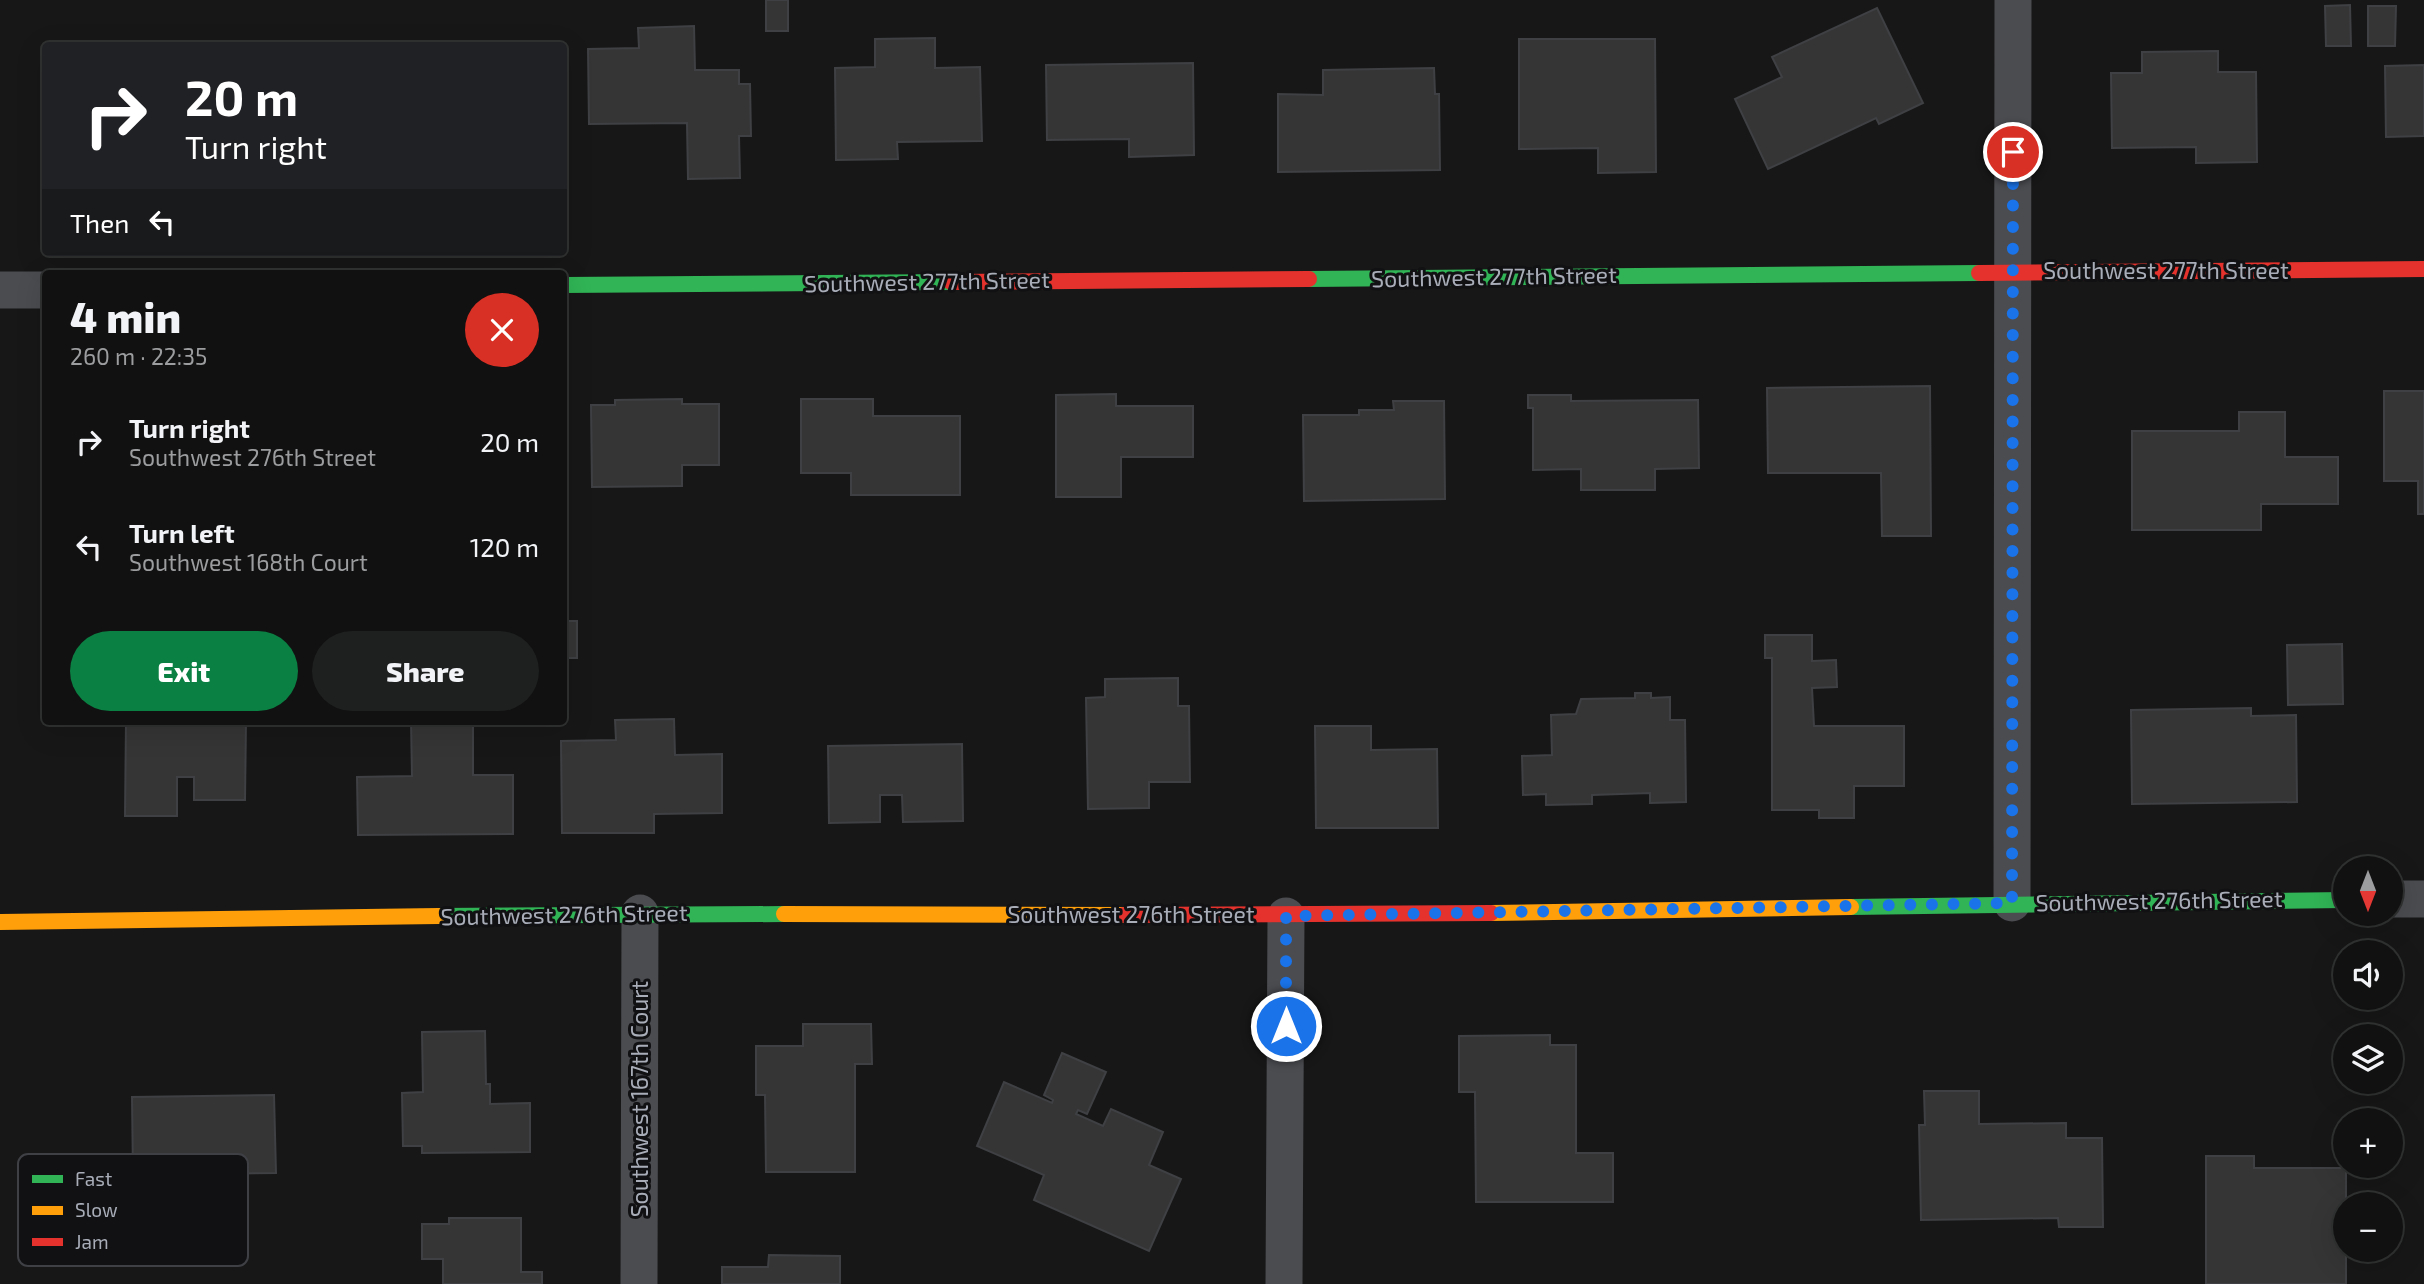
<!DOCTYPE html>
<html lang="en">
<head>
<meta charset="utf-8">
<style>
	body { margin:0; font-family:"Exo 2",sans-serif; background:#1e1f1f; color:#f1f3f6; height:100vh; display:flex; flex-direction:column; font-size:26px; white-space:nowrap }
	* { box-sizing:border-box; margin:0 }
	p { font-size:23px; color:#9c9d9f }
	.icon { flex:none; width:38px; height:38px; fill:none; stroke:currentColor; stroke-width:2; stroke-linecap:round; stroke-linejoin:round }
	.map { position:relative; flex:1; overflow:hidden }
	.side { position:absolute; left:42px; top:270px; width:525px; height:455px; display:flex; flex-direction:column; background:#111; border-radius:7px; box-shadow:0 7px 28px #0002,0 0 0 2px #303131 }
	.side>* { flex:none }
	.hud { position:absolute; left:42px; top:42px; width:525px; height:214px; border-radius:7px; box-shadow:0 7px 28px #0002,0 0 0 2px #303131; background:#202124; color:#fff; overflow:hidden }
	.needle { width:46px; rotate:180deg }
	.fabs { position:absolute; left:2333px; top:856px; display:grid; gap:14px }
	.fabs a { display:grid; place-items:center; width:70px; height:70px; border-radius:50%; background:#111; box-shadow:0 7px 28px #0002,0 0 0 2px #303131; font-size:35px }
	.pin { position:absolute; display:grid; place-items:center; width:60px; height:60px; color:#fff; margin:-30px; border:4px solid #fff; border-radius:50%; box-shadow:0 2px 7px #0007 }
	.me { position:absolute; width:77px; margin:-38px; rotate:0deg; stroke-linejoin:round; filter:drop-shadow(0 0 5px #0008) }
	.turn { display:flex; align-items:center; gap:24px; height:147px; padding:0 28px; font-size:32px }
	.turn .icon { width:91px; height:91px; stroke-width:2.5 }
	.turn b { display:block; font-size:49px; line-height:60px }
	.then { display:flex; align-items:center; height:66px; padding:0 28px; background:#0003; gap:14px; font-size:26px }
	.round { display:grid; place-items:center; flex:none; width:74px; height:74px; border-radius:37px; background:#1e1f1f }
	.head { display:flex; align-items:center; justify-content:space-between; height:119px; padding:0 28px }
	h1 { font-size:42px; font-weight:800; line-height:52px }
	.primary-button { display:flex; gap:14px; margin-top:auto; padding:14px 28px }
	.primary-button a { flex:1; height:80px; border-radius:42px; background:#0b8043; color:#fff; font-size:28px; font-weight:800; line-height:80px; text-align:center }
	.primary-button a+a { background:#1e1f1f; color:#f1f3f6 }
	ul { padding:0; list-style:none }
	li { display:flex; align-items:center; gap:21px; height:105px; padding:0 28px }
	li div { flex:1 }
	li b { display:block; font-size:26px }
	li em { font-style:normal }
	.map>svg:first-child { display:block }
	.building { fill:#353536; stroke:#3f4043; stroke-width:2 }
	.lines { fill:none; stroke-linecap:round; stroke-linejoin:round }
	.street { stroke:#4b4c50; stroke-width:37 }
	.fast { stroke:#30b455; stroke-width:16 }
	.slow { stroke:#ff9f0a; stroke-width:16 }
	.jam { stroke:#e5322d; stroke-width:16 }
	.route { stroke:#1a73e8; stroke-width:12; stroke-dasharray:0 21.6 }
	.labels { text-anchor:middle; stroke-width:6; stroke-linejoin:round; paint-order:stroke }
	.street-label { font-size:23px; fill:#a8adb8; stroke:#111113 }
	.key { fill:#111113; stroke:#3e4045; stroke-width:2 }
	.key-label { font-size:19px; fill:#a8adb8 }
</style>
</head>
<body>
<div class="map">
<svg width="2424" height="1284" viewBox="0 0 2424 1284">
	<rect width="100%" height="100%" fill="#171717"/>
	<g class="building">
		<rect x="766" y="0" width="22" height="31"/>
		<polygon points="2350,5 2351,46 2326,46 2325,6"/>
		<polygon points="2368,6 2396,6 2395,46 2368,46"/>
		<polygon points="1877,8 1923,103 1879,124 1876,118 1768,169 1735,99 1782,77 1772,57"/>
		<polygon points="694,26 695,70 739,70 739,84 750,84 751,136 739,136 740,178 688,179 687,123 589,124 588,49 639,48 638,28"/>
		<polygon points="935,38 935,68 980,67 982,141 897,142 898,159 836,160 835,68 875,67 875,39"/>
		<polygon points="1519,39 1655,39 1656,172 1598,173 1598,148 1519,149"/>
		<polygon points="2218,51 2218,72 2256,72 2257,162 2196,163 2196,147 2112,148 2111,73 2142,73 2142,52"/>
		<polygon points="1193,63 1194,155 1129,157 1129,139 1047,140 1046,65"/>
		<polygon points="2424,65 2424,136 2386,137 2385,66"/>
		<polygon points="1434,68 1435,94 1439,94 1440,170 1278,172 1278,94 1323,95 1323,70"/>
		<polygon points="1930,386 1931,536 1882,536 1881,473 1768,473 1767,388"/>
		<polygon points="2384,391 2424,391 2424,514 2418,514 2418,481 2384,481"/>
		<polygon points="1116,394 1116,406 1193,406 1193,457 1121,457 1121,497 1056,497 1056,395"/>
		<polygon points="1528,395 1571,395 1571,401 1698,400 1699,468 1655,469 1655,490 1581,490 1581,469 1533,470 1533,408 1528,408"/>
		<polygon points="682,399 682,404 719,404 719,465 682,465 682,486 592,487 591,405 615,405 615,400"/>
		<polygon points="801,399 873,399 873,416 960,416 960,495 851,495 851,473 801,473"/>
		<polygon points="1393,401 1444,401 1445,499 1304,501 1303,415 1359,415 1359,410 1394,410"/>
		<polygon points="2239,412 2285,412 2285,457 2338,457 2338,504 2261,504 2261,530 2132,530 2132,431 2239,431"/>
		<rect x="564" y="621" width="13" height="37"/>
		<polygon points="1765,635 1812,635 1812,661 1836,660 1837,687 1812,688 1814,726 1904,726 1904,786 1854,786 1854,818 1819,818 1819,810 1772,810 1772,658 1765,658"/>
		<polygon points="2342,644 2343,704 2288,705 2287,645"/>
		<polygon points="1178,678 1178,706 1189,706 1190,782 1149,782 1149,808 1088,809 1086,698 1105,697 1105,679"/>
		<polygon points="1635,693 1651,693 1651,698 1670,697 1670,720 1685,720 1686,802 1650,803 1650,793 1592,795 1592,804 1546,805 1546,794 1523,795 1522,756 1552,755 1551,715 1576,714 1581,699 1635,698"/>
		<polygon points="2251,708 2251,716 2296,715 2297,802 2132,804 2131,710"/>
		<polygon points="674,719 675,755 722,754 722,813 654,814 654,833 562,833 561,741 616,740 615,720"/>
		<polygon points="126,721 246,721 245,800 194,800 194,777 177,777 177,816 125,816"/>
		<polygon points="411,721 473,721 473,775 513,775 513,834 358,835 357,777 412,776"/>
		<polygon points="1315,726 1371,726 1371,750 1437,749 1438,828 1316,828"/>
		<polygon points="962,744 963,821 903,822 902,795 880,795 880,822 829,823 828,746"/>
		<polygon points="803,1024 871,1024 872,1064 855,1064 855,1172 766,1172 765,1095 756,1095 756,1046 803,1046"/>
		<polygon points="485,1031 486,1084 490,1084 490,1104 530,1103 530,1152 422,1153 422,1146 403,1146 402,1093 423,1092 422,1032"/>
		<polygon points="1550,1035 1550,1045 1576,1045 1576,1153 1613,1153 1613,1202 1476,1202 1475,1092 1459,1092 1459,1036"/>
		<polygon points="1062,1053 1106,1072 1087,1114 1078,1110 1076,1114 1103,1126 1111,1109 1163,1132 1149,1165 1181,1179 1149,1251 1034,1200 1044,1175 977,1146 1004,1082 1052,1103 1053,1100 1044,1095"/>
		<polygon points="1924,1091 1979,1091 1979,1124 2066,1123 2066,1138 2102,1138 2103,1227 2059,1227 2058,1218 1921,1220 1919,1125 1925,1125"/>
		<polygon points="274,1095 276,1173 133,1175 132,1097"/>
		<polygon points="2206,1156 2254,1156 2254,1168 2346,1168 2346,1284 2206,1284"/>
		<polygon points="449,1218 521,1218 521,1272 542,1272 542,1284 443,1284 443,1259 422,1259 422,1224 449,1224"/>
		<polygon points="769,1255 840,1256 840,1284 722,1284 722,1267 768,1267"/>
	</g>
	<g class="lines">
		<g class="street">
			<polyline points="0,290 46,290"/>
			<polyline points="2390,899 2424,899"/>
			<polyline points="2012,903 2013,0"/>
			<polyline points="639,1284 640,913"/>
			<polyline points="1284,1284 1286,916"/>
		</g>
		<g class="fast">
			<polyline points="1309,279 1979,273"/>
			<polyline points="564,285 951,282"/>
			<polyline points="1851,907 2345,900"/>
			<polyline points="439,916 784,914"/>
		</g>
		<g class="slow">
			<polyline points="1491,913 1851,907"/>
			<polyline points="784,914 1124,915"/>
			<polyline points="0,922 439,916"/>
		</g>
		<g class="jam">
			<polyline points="1979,273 2424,269"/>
			<polyline points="951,282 1309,279"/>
			<polyline points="1124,915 1491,913"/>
		</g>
	</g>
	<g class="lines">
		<polyline class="route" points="1286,1026 1286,916 2012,903 2013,152"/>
	</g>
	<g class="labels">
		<g class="street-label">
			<text x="2166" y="279">Southwest 277th Street</text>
			<text transform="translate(1494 277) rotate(-1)" y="8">Southwest 277th Street</text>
			<text transform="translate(927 282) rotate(-1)" y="8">Southwest 277th Street</text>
			<text transform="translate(2159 901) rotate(-1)" y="8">Southwest 276th Street</text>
			<text transform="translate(564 915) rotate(-1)" y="8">Southwest 276th Street</text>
			<text x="1131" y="923">Southwest 276th Street</text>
			<text transform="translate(640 1099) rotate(-90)" y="8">Southwest 167th Court</text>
		</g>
	</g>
	<rect x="18" y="1154" width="230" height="112" rx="10" class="key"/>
	<rect x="32" y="1175" width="31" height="8" fill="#30b455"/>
	<rect x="32" y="1206" width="31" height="9" fill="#ff9f0a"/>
	<rect x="32" y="1238" width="31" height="8" fill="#e5322d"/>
	<g class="key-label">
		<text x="75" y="1186">Fast</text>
		<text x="75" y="1217">Slow</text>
		<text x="75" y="1249">Jam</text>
	</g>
</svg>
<div class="fabs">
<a><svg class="needle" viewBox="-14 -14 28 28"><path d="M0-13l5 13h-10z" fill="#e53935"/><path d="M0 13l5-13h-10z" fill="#9c9d9f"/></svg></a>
<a><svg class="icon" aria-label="sound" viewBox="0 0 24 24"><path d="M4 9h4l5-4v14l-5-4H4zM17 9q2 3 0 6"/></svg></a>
<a><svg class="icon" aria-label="layers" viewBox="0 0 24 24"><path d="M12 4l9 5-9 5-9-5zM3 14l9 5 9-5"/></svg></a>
<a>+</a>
<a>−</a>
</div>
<div class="pin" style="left:2013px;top:152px;background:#d93025"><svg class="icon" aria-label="arrive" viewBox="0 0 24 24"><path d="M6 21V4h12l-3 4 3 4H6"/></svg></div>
<svg class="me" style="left:1286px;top:1026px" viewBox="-20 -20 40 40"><circle r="17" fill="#1a73e8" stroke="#fff" stroke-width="3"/><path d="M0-11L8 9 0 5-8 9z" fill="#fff"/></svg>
<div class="hud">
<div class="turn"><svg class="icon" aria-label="right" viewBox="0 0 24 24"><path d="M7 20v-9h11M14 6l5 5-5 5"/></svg><div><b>20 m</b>Turn right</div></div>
<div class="then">Then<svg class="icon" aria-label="left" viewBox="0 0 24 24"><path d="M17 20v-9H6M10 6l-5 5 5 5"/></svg></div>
</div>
<section class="side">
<div class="head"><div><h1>4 min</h1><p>260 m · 22:35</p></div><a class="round" style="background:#d93025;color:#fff"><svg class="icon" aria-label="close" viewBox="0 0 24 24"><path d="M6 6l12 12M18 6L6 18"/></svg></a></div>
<ul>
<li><svg class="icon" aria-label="right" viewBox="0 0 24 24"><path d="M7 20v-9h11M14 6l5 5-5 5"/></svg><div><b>Turn right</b><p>Southwest 276th Street</p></div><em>20 m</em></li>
<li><svg class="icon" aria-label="left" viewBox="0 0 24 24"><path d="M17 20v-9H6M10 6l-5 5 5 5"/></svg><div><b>Turn left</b><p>Southwest 168th Court</p></div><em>120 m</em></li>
</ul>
<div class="primary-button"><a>Exit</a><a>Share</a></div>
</section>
</div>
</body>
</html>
